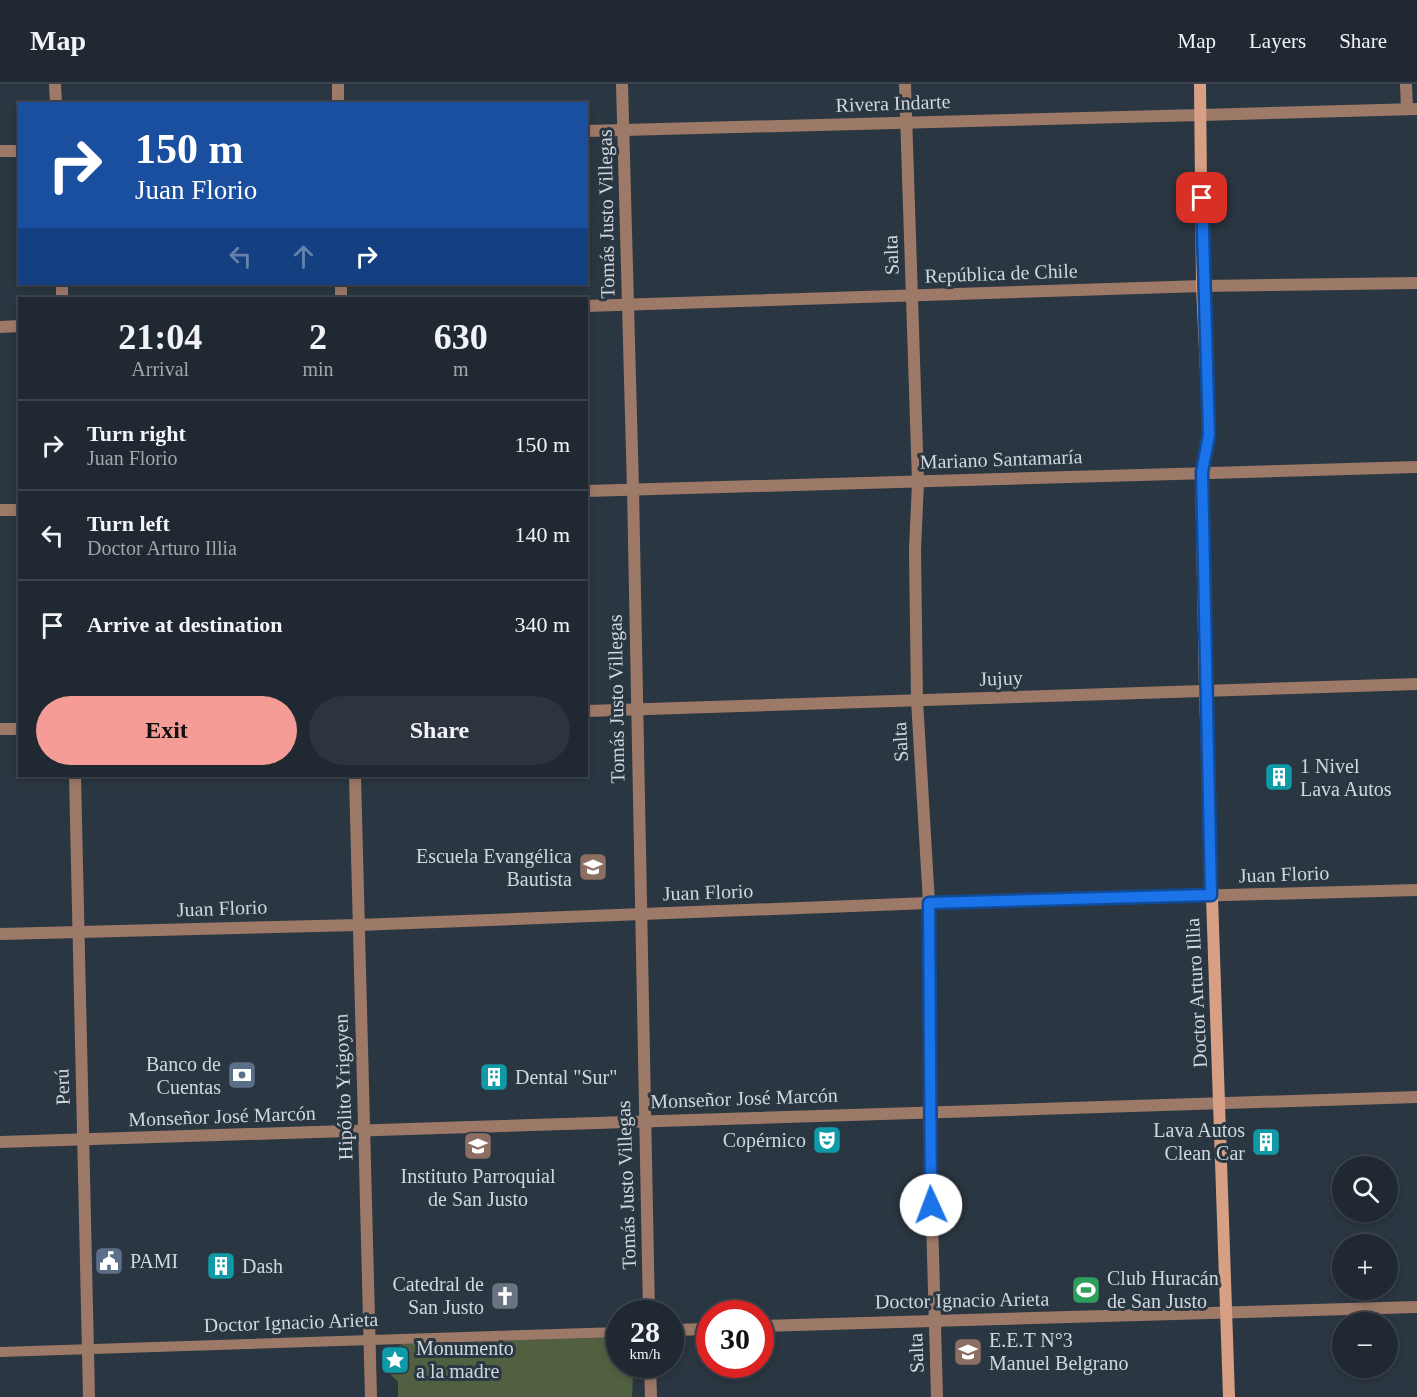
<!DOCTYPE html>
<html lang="en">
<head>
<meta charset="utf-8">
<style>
	body { margin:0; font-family:Georgia,serif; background:#2d343d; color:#f1f3f6; height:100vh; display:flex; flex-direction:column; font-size:22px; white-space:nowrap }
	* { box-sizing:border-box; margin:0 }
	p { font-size:20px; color:#a2a6ab }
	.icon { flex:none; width:33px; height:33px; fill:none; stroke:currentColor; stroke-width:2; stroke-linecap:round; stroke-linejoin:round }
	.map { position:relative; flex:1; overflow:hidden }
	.side { position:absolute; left:18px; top:213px; width:570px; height:480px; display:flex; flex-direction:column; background:#202831; border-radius:0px; box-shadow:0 3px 9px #0003,0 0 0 2px #3d444d }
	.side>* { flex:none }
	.banner { position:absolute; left:18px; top:18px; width:570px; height:183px; border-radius:0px; box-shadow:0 3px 9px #0003,0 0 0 2px #3d444d; background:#1a4fa0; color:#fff; overflow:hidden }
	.controls { position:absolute; left:1332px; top:1072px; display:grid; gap:12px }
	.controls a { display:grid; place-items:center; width:66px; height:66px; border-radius:50%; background:#202831; box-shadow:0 3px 9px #0003,0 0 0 2px #3d444d; font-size:30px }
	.speed { position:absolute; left:606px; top:1216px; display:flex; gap:12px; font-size:30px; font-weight:700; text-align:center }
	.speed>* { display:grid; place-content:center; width:78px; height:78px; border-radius:50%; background:#202831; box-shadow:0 3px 9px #0003,0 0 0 2px #3d444d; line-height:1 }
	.speed small { font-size:15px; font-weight:400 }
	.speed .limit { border:9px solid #d22; background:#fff; color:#111 }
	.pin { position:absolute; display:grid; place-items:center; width:51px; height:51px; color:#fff; margin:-26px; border-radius:12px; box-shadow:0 3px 9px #0006 }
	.me { position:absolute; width:66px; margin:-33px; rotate:358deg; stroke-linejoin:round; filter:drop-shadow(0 0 4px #0008) }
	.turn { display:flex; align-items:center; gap:21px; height:126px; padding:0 18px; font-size:27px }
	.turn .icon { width:78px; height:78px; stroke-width:2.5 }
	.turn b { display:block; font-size:42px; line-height:51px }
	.lanes { display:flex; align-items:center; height:57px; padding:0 18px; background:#0003; justify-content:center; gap:30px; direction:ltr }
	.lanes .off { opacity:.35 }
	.eta { display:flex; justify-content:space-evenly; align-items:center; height:102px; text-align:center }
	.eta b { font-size:36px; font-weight:700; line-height:42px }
	.cta { display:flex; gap:12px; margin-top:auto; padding:12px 18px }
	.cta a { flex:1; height:69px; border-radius:36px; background:#f59c96; color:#111; font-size:24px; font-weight:700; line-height:69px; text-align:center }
	.cta a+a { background:#2d343d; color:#f1f3f6 }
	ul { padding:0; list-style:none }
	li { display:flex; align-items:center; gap:18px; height:90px; padding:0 18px; border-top:2px solid #3d444d }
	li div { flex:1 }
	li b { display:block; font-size:22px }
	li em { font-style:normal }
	header { display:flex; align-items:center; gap:36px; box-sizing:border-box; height:84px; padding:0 30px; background:#202831; border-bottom:2px solid #3d444d }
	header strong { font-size:28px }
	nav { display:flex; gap:33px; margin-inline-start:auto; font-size:21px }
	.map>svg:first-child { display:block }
	.green { fill:#526042 }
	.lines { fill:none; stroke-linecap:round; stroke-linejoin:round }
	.pedestrian { stroke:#9d7968; stroke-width:10 }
	.minor { stroke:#9d7968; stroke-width:12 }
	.tertiary { stroke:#9d7968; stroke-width:12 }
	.secondary { stroke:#d79f84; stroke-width:12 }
	.route-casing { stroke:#114b97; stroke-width:15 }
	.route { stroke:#1a73e8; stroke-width:10 }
	.labels { text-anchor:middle; stroke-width:6; stroke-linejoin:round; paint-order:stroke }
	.street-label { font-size:20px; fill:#d0d7df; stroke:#2a3641 }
	.poi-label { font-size:20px; fill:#d0d7df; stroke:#2a3641; text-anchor:start }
</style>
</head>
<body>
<header>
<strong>Map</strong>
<nav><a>Map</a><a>Layers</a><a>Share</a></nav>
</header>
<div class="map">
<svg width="1417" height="1313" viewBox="0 0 1417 1313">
	<rect width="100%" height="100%" fill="#2a3641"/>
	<polygon class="green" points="619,1253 620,1281 641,1281 633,1291 632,1313 398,1313 398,1298 383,1283 383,1277 393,1272 394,1263 403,1260"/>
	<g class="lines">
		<polyline class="pedestrian" points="0,1268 620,1248"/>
		<g class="minor">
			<polyline points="55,0 56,20"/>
			<polyline points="622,0 633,405"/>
			<polyline points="905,0 918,398 915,466 917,616 929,819 929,1028 937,1313"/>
			<polyline points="1406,0 1407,25"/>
			<polyline points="586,47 1201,31"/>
			<polyline points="0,67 20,67"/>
			<polyline points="62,200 62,214"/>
			<polyline points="586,222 1202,202 1417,199"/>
			<polyline points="0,243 20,242"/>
			<polyline points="586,627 1417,600"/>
			<polyline points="0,645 20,645"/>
			<polyline points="75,692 89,1313"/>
			<polyline points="0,850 358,841 929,819 1417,806"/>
			<polyline points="0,1058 1417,1013"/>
		</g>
		<g class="tertiary">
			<polyline points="338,0 338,20"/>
			<polyline points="1201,31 1417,25"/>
			<polyline points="341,200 341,214"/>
			<polyline points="633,405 649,1230"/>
			<polyline points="586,407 1417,383"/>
			<polyline points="0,426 20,426"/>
			<polyline points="355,692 371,1313"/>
			<polyline points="760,1242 1417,1223"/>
			<polyline points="670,1246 710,1245"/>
			<polyline points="650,1281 651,1313"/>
		</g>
		<polyline class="secondary" points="1200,0 1202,202 1209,351 1201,388 1205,607 1229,1313"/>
	</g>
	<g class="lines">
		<g class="route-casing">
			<polyline id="route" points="931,1121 929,819 1211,811 1202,388 1209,351 1202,114"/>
		</g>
		<use href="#route" class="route"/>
	</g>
	<defs>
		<g id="building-square" transform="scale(1.5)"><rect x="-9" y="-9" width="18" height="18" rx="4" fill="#0f9aa8" stroke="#2a3641"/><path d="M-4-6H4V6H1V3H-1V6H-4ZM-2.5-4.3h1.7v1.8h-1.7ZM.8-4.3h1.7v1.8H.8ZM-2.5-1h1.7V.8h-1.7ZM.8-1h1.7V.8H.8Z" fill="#fff"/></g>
		<g id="school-square" transform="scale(1.5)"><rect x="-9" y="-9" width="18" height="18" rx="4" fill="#8d6e63" stroke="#2a3641"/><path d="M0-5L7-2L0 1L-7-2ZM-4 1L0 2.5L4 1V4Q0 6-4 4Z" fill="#fff"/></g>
		<g id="bank-square" transform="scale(1.5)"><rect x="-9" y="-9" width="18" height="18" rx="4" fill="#5c6f8a" stroke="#2a3641"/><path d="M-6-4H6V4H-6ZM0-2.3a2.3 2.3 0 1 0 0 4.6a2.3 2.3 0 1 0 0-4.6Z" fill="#fff"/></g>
		<g id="theatre-square" transform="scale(1.5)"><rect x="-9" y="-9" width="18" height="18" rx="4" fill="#0f9aa8" stroke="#2a3641"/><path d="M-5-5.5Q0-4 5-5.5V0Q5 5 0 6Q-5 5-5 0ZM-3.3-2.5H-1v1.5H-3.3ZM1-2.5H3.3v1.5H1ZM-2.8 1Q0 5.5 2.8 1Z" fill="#fff"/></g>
		<g id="civic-square" transform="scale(1.5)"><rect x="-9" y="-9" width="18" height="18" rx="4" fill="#5c6f8a" stroke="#2a3641"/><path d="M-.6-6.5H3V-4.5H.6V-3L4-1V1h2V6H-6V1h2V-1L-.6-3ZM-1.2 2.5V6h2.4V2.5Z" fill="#fff"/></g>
		<g id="stadium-square" transform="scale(1.5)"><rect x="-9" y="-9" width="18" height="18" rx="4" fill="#2e9e5b" stroke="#2a3641"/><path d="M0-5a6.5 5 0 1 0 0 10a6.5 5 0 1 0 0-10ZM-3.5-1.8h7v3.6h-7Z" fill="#fff"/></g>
		<g id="church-square" transform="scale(1.5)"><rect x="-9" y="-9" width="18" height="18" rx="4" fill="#6b7280" stroke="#2a3641"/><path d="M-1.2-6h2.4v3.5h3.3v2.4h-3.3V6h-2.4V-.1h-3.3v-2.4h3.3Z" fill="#fff"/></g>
		<g id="sight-square" transform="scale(1.5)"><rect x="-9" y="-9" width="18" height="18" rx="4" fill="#0f9aa8" stroke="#2a3641"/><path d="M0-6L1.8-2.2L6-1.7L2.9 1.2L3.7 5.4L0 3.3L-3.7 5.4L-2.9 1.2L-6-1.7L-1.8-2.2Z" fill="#fff"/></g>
	</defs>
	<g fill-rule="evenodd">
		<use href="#building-square" x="1279" y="693"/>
		<use href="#school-square" x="593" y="783"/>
		<use href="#bank-square" x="242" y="991"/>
		<use href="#building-square" x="494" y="993"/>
		<use href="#theatre-square" x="827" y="1056"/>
		<use href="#building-square" x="1266" y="1058"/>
		<use href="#school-square" x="478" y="1062"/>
		<use href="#civic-square" x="109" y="1177"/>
		<use href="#building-square" x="221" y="1182"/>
		<use href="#stadium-square" x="1086" y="1206"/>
		<use href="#church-square" x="505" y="1212"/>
		<use href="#school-square" x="968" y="1268"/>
		<use href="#sight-square" x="395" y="1276"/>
	</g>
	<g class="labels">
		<g class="street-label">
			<text transform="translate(893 19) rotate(-2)" y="7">Rivera Indarte</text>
			<text transform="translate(606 130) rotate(-91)" y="7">Tomás Justo Villegas</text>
			<text transform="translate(891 171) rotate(-92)" y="7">Salta</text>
			<text transform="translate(1001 189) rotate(-2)" y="7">República de Chile</text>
			<text transform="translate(1001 375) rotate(-2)" y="7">Mariano Santamaría</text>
			<text transform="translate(1001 594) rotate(-2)" y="7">Jujuy</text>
			<text transform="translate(616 615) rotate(-91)" y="7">Tomás Justo Villegas</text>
			<text transform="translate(900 658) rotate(-93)" y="7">Salta</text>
			<text transform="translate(1284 790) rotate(-2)" y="7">Juan Florio</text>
			<text transform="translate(708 808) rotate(-2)" y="7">Juan Florio</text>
			<text transform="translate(222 824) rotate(-2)" y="7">Juan Florio</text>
			<text transform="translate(1196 909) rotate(-93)" y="7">Doctor Arturo Illia</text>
			<text transform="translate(62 1003) rotate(-92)" y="7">Perú</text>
			<text transform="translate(343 1003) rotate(-92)" y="7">Hipólito Yrigoyen</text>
			<text transform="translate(744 1014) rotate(-2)" y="7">Monseñor José Marcón</text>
			<text transform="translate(222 1032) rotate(-2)" y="7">Monseñor José Marcón</text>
			<text transform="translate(626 1101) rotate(-92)" y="7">Tomás Justo Villegas</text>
			<text transform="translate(962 1216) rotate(-1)" y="7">Doctor Ignacio Arieta</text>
			<text transform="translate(291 1238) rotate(-2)" y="7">Doctor Ignacio Arieta</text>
			<text transform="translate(916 1269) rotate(-92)" y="7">Salta</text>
		</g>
		<g class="poi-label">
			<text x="1300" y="689">1 Nivel<tspan x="1300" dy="23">Lava Autos</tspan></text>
			<text x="572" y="779" text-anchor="end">Escuela Evangélica<tspan x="572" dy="23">Bautista</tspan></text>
			<text x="221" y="987" text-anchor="end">Banco de<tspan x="221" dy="23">Cuentas</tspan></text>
			<text x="515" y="1000">Dental "Sur"</text>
			<text x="1245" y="1053" text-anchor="end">Lava Autos<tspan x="1245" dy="23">Clean Car</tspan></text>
			<text x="806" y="1063" text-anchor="end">Copérnico</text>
			<text x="478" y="1099" text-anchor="middle">Instituto Parroquial<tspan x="478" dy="23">de San Justo</tspan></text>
			<text x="130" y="1184">PAMI</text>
			<text x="242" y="1189">Dash</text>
			<text x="1107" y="1201">Club Huracán<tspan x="1107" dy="23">de San Justo</tspan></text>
			<text x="484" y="1207" text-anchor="end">Catedral de<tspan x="484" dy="23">San Justo</tspan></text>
			<text x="989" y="1263">E.E.T N°3<tspan x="989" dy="23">Manuel Belgrano</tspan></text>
			<text x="416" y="1271">Monumento<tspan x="416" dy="23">a la madre</tspan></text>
		</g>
	</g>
</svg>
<div class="controls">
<a><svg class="icon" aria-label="search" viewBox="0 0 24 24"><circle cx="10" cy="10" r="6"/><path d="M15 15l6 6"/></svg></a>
<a>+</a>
<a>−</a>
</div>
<div class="speed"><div>28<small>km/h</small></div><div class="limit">30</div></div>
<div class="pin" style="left:1202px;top:114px;background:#d93025"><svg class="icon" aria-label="arrive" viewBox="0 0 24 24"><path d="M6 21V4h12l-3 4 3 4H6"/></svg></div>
<svg class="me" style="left:931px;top:1121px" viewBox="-20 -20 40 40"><circle r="19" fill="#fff"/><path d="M0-13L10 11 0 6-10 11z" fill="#1a73e8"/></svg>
<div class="banner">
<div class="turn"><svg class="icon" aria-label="right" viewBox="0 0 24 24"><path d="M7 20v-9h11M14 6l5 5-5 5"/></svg><div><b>150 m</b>Juan Florio</div></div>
<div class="lanes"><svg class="icon off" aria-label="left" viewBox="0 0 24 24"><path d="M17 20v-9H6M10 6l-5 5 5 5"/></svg><svg class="icon off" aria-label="ahead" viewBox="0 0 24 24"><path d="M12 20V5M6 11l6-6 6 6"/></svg><svg class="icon" aria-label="right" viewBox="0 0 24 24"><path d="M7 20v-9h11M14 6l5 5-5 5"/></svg></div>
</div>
<section class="side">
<div class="eta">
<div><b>21:04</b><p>Arrival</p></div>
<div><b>2</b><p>min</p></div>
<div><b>630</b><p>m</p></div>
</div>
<ul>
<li><svg class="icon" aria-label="right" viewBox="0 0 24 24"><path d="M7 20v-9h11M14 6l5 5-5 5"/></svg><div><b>Turn right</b><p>Juan Florio</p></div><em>150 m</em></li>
<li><svg class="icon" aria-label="left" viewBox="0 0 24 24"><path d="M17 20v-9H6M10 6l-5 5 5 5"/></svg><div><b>Turn left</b><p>Doctor Arturo Illia</p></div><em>140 m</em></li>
<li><svg class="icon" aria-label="arrive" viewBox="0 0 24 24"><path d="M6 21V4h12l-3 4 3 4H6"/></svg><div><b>Arrive at destination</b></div><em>340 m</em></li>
</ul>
<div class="cta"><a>Exit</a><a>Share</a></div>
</section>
</div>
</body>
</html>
